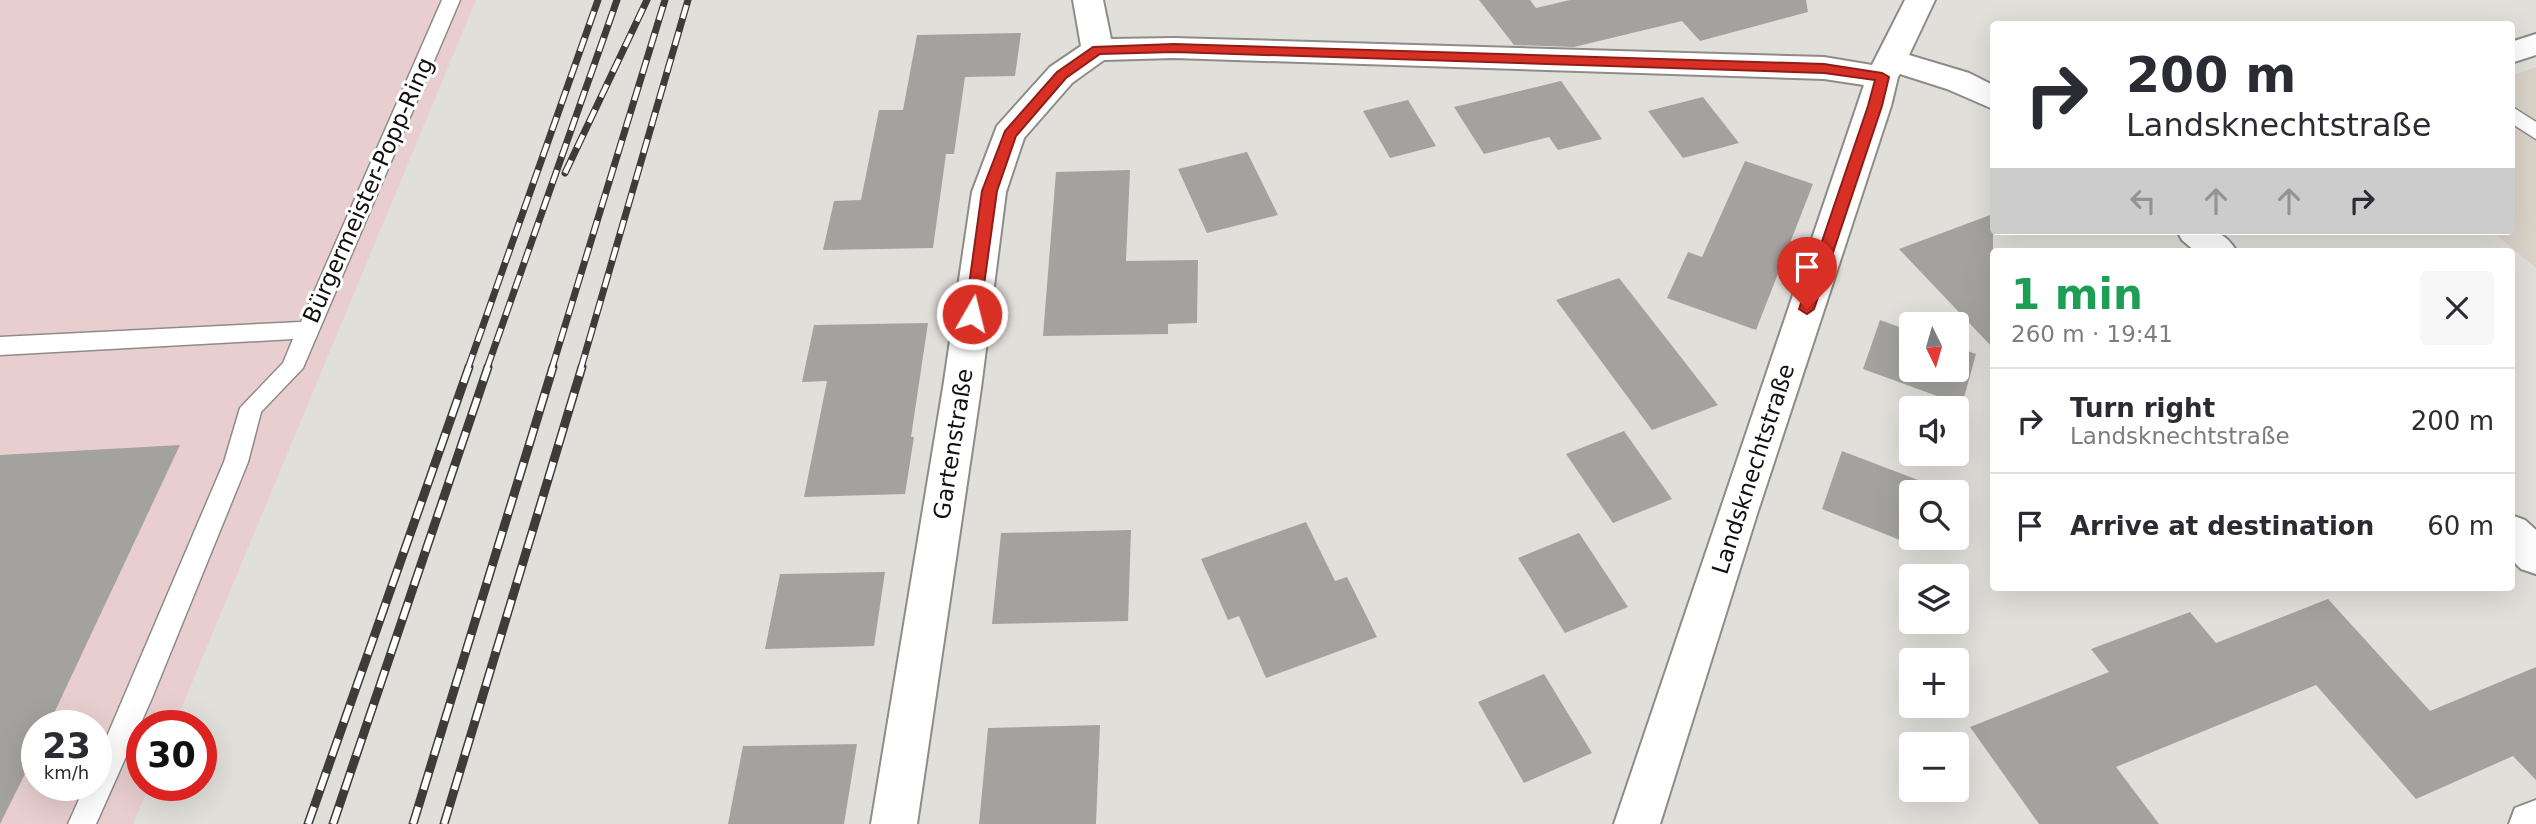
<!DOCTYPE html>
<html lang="en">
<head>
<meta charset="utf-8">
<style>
	body { margin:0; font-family:"DejaVu Sans",sans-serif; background:#f7f7f7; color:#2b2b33; height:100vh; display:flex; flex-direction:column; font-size:26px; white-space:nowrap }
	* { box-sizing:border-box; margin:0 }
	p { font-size:23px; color:#7c7c81 }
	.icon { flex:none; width:38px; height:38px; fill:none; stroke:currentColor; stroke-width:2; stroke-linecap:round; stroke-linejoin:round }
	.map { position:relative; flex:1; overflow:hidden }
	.details { position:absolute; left:1990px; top:248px; width:525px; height:343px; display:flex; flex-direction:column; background:#fff; border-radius:7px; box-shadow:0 7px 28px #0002 }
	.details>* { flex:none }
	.top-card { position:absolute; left:1990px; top:21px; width:525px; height:214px; border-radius:7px; box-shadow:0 7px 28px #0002; background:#fff; color:#2b2b33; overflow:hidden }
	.needle { width:46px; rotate:175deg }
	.fabs { position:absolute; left:1899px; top:312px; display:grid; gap:14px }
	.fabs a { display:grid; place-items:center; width:70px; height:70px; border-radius:7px; background:#fff; box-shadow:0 7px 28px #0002; font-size:35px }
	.speed { position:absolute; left:21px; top:710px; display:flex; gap:14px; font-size:35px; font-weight:700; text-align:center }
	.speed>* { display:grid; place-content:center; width:91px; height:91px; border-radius:50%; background:#fff; box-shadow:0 7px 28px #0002; line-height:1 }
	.speed small { font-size:18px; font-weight:400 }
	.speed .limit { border:10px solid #d22; background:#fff; color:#111 }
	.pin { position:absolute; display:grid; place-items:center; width:60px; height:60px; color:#fff; margin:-72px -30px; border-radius:50% 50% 50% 0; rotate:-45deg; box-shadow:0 0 7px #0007 }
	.pin .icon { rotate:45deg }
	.me { position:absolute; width:77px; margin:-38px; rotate:8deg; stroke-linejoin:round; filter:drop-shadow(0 0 5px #0008) }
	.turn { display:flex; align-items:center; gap:24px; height:147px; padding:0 21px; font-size:32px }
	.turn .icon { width:91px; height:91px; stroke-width:2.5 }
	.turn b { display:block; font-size:49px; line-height:60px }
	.lanes { display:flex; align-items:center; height:66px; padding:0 21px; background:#0003; justify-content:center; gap:35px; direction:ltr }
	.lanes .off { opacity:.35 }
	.round { display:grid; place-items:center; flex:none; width:74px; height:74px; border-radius:7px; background:#f7f7f7 }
	.summary { display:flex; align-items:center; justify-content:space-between; height:119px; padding:0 21px }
	h1 { font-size:42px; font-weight:700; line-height:52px; color:#1e9e55 }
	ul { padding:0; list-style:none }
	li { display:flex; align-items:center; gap:21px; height:105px; padding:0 21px; border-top:2px solid #e1e1e2 }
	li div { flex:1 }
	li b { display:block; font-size:26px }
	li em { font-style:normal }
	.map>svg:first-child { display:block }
	.commercial { fill:#e8cecf; fill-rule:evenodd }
	.built { fill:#d9d3c8 }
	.building { fill:#a4a29e }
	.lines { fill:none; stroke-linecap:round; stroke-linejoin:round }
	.service-casing { stroke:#8e8c88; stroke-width:3 }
	.minor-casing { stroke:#8e8c88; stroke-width:4 }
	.service { fill:#fff; fill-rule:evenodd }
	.minor { fill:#fff; fill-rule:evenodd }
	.rail-far1-casing { stroke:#3d3c39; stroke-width:7 }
	.rail-casing { stroke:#3d3c39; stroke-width:9 }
	.rail-far1 { stroke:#fff; stroke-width:4.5; stroke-dasharray:14; stroke-linecap:butt }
	.rail { stroke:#fff; stroke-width:6; stroke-dasharray:18; stroke-linecap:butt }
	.route { fill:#d93025; stroke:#8d1f18; stroke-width:2 }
	.labels { text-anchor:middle; stroke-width:6; stroke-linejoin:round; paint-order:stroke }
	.street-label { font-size:23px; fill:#11100e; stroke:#fff }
</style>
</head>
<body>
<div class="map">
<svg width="2536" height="824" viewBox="0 0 2536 824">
	<rect width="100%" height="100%" fill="#e1dfda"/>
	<path class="commercial" d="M0,0H476L174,726H142V786H149L133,824H0ZM37,726H96V786H37Z"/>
	<polygon class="built" points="2536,67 2536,268 2492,231 2511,231 2511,76"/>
	<g class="building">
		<polygon points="1479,0 1530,0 1536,8 1570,0 1806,0 1808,12 1700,41 1682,21 1574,47 1514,45"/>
		<polygon points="1021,33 1015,76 965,77 954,154 946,154 933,248 823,250 834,201 861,200 879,110 903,110 917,35"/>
		<polygon points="1561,81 1602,139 1558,150 1549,137 1484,154 1454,107"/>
		<polygon points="1703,97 1739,143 1683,158 1648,111"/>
		<polygon points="1408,100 1436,146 1390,158 1363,111"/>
		<polygon points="1247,152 1278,215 1207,233 1178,169"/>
		<polygon points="1745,161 1813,184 1756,330 1667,298 1688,252 1702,257"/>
		<polygon points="1130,170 1126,261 1198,260 1197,323 1168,324 1168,334 1043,336 1056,172"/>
		<polygon points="1993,214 1993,348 1899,249"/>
		<polygon points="1619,278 1673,347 1718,405 1652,430 1556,300"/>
		<polygon points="1880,320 1911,331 1911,369 1956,369 1956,347 1976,354 1962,405 1863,369"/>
		<polygon points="928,323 911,437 914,437 905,494 804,497 827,381 802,382 814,325"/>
		<polygon points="1624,431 1672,499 1613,523 1566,454"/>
		<polygon points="180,445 48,726 37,726 37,750 0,824 0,455"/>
		<polygon points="1842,451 1918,480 1914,492 1911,492 1911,502 1900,540 1822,509"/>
		<polygon points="1306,522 1335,581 1347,577 1377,637 1266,678 1239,616 1228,620 1201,559"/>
		<polygon points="1131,530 1128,621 992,624 1001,533"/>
		<polygon points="1579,533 1628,607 1565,633 1518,558"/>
		<polygon points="885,572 874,646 765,649 780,574"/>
		<polygon points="2328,599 2430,711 2536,667 2536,780 2513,756 2416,799 2316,685 2116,767 2159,824 2039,824 1970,727 2109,672 2091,649 2190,612 2216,643"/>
		<polygon points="1544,674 1592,753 1524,783 1478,702"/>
		<polygon points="1100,725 1096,824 979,824 988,728"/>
		<polygon points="857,744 844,824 728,824 743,746"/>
	</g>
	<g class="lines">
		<g class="service-casing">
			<g id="service">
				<polygon points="442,0 460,0 303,368 261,412 248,462 152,698 96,824 68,824 85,786 96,786 96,762 224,462 240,408 283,363 293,339 0,355 0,337 301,322"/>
				<polygon points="2511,106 2536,122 2536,139 2511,123"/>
			</g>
		</g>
		<g class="minor-casing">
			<g id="minor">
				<polygon points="1073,0 1103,0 1111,39 1174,38 1824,57 1872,65 1905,0 1935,0 1909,55 1969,73 1993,85 1993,109 1947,89 1900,74 1898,77 1891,106 1758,511 1660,824 1614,824 1864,85 1824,79 1174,58 1104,60 1072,83 1024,138 1006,192 981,388 917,824 871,824 943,388 972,192 997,126 1050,67 1081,46"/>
				<polygon points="2536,34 2536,55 2511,63 2511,42"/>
				<path d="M2177,231C2204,231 2222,225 2237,252H2196L2182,240Z"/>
				<polygon points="2511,515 2525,520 2536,530 2536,574 2521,569 2511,559"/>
				<polygon points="2536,800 2536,824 2509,824 2515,808"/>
			</g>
		</g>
		<use href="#service" class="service"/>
		<use href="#minor" class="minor"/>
		<g class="rail-far1-casing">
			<g id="rail-far1">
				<polyline points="565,173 647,0"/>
				<polyline points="468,368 598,0"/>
				<polyline points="487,368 617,0"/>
				<polyline points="552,368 665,0"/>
				<polyline points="581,368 688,0"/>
			</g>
		</g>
		<g class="rail-casing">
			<g id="rail">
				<polyline points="308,824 469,367"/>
				<polyline points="333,824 488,367"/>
				<polyline points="413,824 553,367"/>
				<polyline points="444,824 582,367"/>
			</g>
		</g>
		<use href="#rail-far1" class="rail-far1"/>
		<use href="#rail" class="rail"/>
	</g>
	<polygon class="route" points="1174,44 1824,64 1882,73 1889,77 1882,106 1814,309 1807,314 1799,309 1868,106 1875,80 1824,73 1174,52 1100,54 1066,78 1016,136 997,191 980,314 978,319 967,319 965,314 982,191 1005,131 1057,72 1093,47"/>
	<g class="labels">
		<g class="street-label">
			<text transform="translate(368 190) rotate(-66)" y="8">Bürgermeister-Popp-Ring</text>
			<text transform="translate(953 444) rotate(-81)" y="8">Gartenstraße</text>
			<text transform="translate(1753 469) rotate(-72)" y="8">Landsknechtstraße</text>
		</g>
	</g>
</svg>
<div class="fabs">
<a><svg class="needle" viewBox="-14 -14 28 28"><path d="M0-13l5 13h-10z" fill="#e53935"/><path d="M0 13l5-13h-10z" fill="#7c7c81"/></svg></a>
<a><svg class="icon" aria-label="sound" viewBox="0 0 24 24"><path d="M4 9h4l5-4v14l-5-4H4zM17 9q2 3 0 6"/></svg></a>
<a><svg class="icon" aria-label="search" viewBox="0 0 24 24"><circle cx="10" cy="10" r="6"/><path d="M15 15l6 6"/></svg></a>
<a><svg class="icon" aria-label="layers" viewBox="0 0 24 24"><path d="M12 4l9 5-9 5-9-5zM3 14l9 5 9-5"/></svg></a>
<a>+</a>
<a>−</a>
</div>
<div class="speed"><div>23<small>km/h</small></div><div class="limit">30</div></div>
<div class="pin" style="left:1807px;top:309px;background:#d93025"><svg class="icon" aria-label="arrive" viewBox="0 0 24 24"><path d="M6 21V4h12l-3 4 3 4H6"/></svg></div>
<svg class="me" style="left:972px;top:314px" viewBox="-20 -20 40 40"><circle r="17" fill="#d93025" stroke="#fff" stroke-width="3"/><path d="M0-11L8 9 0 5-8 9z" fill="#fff"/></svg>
<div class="top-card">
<div class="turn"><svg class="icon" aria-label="right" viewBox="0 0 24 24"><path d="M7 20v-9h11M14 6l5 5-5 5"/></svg><div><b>200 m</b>Landsknechtstraße</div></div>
<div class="lanes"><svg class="icon off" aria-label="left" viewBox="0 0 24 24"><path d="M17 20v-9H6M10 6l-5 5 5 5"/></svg><svg class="icon off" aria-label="ahead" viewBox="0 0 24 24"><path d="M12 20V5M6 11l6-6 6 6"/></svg><svg class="icon off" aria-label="ahead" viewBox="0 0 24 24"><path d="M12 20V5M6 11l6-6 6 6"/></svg><svg class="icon" aria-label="right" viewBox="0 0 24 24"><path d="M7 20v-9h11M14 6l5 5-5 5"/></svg></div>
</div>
<section class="details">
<div class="summary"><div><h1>1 min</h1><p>260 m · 19:41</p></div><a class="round"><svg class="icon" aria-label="close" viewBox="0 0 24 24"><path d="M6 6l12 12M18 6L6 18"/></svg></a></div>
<ul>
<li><svg class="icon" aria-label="right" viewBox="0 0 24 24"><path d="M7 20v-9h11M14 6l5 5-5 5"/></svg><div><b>Turn right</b><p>Landsknechtstraße</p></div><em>200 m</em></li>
<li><svg class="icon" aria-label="arrive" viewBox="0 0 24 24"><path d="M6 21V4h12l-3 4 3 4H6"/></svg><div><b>Arrive at destination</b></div><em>60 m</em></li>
</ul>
</section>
</div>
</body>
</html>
